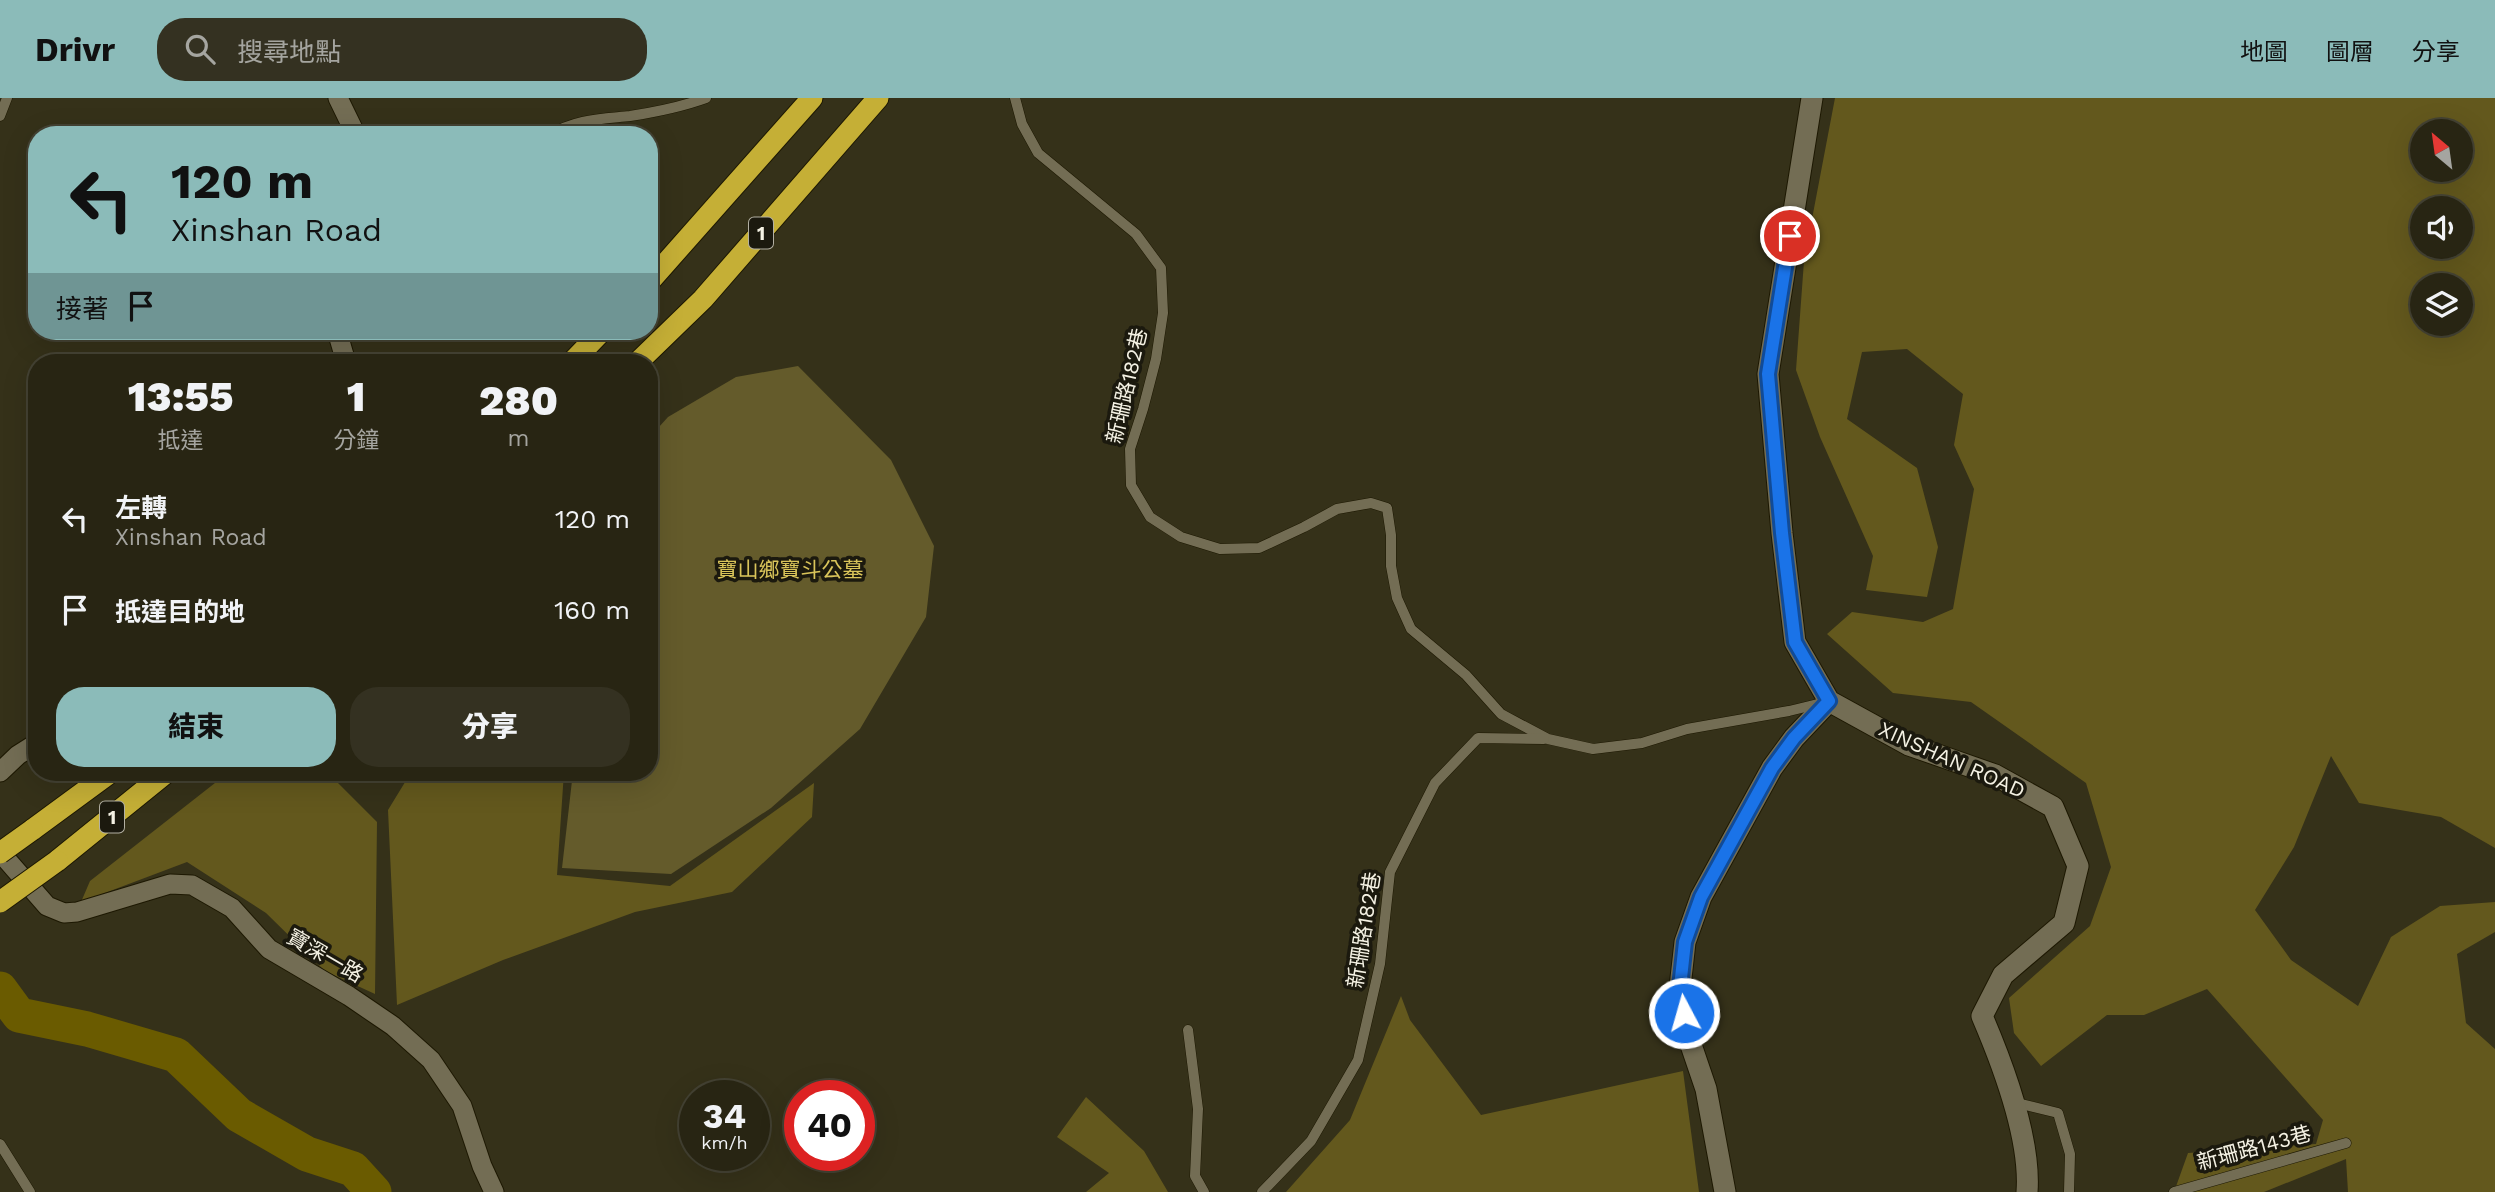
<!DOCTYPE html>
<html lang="zh-TW">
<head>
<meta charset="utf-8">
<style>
	body { margin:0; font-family:"Work Sans","Noto Sans TC",sans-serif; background:#343121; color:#f1f3f6; height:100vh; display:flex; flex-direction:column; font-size:26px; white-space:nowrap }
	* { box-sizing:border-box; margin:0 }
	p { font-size:23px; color:#a5a5a0 }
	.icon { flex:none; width:38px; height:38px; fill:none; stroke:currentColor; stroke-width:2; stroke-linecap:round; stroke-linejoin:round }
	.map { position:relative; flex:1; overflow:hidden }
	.side { position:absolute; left:28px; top:256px; width:630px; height:427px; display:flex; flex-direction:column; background:#282513; border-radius:28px; box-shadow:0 7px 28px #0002,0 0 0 2px #444233 }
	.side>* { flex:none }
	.guide { position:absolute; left:28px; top:28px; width:630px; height:214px; border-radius:28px; box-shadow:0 7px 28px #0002,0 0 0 2px #444233; background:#8bbbb9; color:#111; overflow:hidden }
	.needle { width:46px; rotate:331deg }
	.buttons { position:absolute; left:2410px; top:21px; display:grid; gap:14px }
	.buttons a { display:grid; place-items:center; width:63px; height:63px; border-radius:50%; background:#282513; box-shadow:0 7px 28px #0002,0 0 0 2px #444233; font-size:35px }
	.speed { position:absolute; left:679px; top:982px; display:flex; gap:14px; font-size:35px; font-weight:700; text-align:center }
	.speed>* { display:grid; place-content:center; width:91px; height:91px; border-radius:50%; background:#282513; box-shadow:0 7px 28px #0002,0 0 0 2px #444233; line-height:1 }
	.speed small { font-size:18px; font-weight:400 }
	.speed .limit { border:10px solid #d22; background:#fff; color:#111 }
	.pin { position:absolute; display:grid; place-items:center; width:60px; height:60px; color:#fff; margin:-30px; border:4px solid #fff; border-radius:50%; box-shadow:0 2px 7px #0007 }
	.me { position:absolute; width:77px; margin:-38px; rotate:354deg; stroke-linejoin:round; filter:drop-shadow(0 0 5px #0008) }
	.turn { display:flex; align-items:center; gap:24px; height:147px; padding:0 28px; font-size:32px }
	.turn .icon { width:91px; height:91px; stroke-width:2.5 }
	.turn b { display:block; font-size:49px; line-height:60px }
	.then { display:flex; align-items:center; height:66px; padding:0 28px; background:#0003; gap:14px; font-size:26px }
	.eta { display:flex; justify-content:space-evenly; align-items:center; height:119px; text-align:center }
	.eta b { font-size:42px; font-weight:800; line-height:49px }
	.cta { display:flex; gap:14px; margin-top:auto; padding:14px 28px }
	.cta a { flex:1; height:80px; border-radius:28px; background:#8bbbb9; color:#111; font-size:28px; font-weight:800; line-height:80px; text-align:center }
	.cta a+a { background:#343121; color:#f1f3f6 }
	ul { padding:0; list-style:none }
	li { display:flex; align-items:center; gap:21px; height:91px; padding:0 28px }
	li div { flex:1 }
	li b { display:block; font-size:26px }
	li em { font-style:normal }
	header { display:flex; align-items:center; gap:42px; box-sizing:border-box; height:98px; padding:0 35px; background:#8bbbb9; color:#111 }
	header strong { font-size:33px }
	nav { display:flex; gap:38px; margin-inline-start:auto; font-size:24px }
	.search { width:490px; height:63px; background:#343121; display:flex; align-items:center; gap:18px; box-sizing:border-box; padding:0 24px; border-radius:28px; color:#a5a5a0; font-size:26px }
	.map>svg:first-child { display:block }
	.green { fill:#645b2b }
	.forest { fill:#63581d; fill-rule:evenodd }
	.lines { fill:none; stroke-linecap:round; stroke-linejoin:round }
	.river { stroke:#6a5b00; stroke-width:35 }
	.lane-casing { stroke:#1d1802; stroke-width:11 }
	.street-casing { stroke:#1d1802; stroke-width:21 }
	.secondary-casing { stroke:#1d1802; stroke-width:23 }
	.highway-casing { stroke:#1d1802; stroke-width:23 }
	.lane { stroke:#736d54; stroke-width:10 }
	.street { stroke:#736d54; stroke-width:19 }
	.secondary { stroke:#736d54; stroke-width:21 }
	.highway { stroke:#c5af36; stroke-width:21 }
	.highway-bridge-casing { stroke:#1d1802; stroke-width:23; stroke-linecap:butt }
	.highway-bridge { stroke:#c5af36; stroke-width:21 }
	.route-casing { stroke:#114b97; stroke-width:18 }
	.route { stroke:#1a73e8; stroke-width:12 }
	.labels { text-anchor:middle; stroke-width:7; stroke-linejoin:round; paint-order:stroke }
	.shield { fill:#1b190e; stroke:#b3b0a3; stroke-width:2 }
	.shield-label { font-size:19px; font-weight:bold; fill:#f4f1e3 }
	.street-label { font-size:21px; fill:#f4f1e3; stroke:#1b190e }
	.park-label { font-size:21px; fill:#d9c45a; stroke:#1b190e }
</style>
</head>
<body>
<header>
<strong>Drivr</strong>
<div class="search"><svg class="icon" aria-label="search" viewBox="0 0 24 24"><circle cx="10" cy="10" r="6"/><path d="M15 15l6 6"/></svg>搜尋地點</div>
<nav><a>地圖</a><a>圖層</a><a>分享</a></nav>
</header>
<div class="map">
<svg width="2495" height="1094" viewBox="0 0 2495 1094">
	<rect width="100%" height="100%" fill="#353119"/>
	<polygon class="green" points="798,268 891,362 934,448 926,519 860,631 771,710 671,776 562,770 573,674 649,674 649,340 668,319 736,279"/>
	<g class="forest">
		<path d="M1835,0H2495V750L2441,719L2359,705L2331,658L2294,749L2255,812L2291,862L2358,908L2391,839L2440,808L2495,804V834L2457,856L2466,925L2495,951V1094H2348L2346,1061L2264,1094H2174L2188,1055L2316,1046L2323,1022L2207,891L2144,917H2107L2041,968L2014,935L2009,900L2090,828L2111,769L2086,685L1971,604L1893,595L1827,536L1852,514L1923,524L1953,511L1974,391L1954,347L1963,296L1907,251L1862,254L1847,321L1917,370L1938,449L1927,499L1866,492L1873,458L1820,339L1796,272L1804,163ZM2422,33H2460V72H2422ZM2422,110H2460V149H2422ZM2422,187H2460V226H2422Z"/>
		<polygon points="229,674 344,674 335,682 377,724 375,896 325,873 266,815 187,764 81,804 90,783"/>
		<polygon points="407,674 564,674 557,777 670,788 814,685 812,719 732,794 635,814 503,862 397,907 388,712 410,676"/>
		<polygon points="1401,898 1410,922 1481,1017 1683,973 1699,1094 1286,1094 1350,1022"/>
		<polygon points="1086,999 1144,1053 1168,1094 1086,1094 1109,1075 1057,1039"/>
	</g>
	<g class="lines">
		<polyline class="river" points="0,891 19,917 87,931 176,957 239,1017 307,1056 353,1071 374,1094"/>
		<g class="lane-casing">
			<g id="lane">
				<polyline points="1015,0 1022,26 1038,55 1136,136 1161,170 1163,215 1156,261 1143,311 1130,351 1131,387 1150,419 1181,439 1220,451 1259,450 1304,429 1337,411 1371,405 1387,410 1391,437 1391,468 1397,500 1411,531 1466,577 1501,616 1548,641 1593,651 1642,645 1687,631 1789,613 1822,605"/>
				<polyline points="0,18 7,0"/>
				<path d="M550,37C575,21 601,21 630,18C656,14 681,9 706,0"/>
				<polyline points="1188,932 1198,1011 1195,1078 1204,1094"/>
				<polyline points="2013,1004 2058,1015 2070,1056 2069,1094"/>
				<polyline points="0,1046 30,1094"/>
				<polyline points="1262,1094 1311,1043 1358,962 1380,866 1390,774 1435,685 1478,640 1544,641"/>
				<polyline points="2174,1094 2346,1045"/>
			</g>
		</g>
		<g class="street-casing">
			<g id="street">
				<polyline points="338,0 356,37"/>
				<polyline points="337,233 346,264"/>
				<polyline points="0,674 18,657 37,645"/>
				<polyline points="0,754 47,808 64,815 77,814 170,786 192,787 232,810 269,851 349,898 393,928 431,962 462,1008 482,1068 494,1094"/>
			</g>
		</g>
		<g class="secondary-casing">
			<g id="secondary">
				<path d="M1812,0L1768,276L1782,435L1795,544L1829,603L1909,647L1995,677L2053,709L2078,768L2064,825L2003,877L1982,918C2003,967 2031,1041 2027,1094"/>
				<polyline points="1725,1094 1706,991 1689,941 1680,889 1685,844 1701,799 1772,670 1794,640 1829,603"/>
			</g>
		</g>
		<g class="highway-casing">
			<g id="highway">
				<polyline points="649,184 812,0"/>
				<polyline points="572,264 602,233"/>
				<polyline points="638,264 703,201 878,0"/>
				<polyline points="32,732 111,674"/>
				<polyline points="57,763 167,674"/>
			</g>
		</g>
		<use href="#lane" class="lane"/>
		<use href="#street" class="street"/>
		<use href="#secondary" class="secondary"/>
		<use href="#highway" class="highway"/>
		<g class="highway-bridge-casing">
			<g id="highway-bridge">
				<polyline points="0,755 32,732"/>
				<polyline points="0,804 57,763"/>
			</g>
		</g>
		<use href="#highway-bridge" class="highway-bridge"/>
	</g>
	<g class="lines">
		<g class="route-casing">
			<polyline id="route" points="1684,915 1680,889 1685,844 1701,799 1772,670 1794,640 1829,603 1795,544 1782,435 1768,276 1790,138"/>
		</g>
		<use href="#route" class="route"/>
	</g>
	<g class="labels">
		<g class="shield">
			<rect x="749" y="119.5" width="24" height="31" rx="5"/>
			<rect x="100" y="703.5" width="24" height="31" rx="5"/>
		</g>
		<g class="shield-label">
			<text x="761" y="142">1</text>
			<text x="112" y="726">1</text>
		</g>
		<g class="street-label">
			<text transform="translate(1127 288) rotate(-77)" y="7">新珊路182巷</text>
			<text transform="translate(1952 662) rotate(24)" y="7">XINSHAN ROAD</text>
			<text transform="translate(1364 832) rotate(-81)" y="7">新珊路182巷</text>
			<text transform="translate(325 858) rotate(30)" y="7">寶深一路</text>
			<text transform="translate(2254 1050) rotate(-15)" y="7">新珊路143巷</text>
		</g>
		<g class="park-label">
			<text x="790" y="479">寶山鄉寶斗公墓</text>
		</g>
	</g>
</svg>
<div class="buttons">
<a><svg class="needle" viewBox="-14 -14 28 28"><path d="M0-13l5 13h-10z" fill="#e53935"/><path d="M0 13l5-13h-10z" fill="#a5a5a0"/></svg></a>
<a><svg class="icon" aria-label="sound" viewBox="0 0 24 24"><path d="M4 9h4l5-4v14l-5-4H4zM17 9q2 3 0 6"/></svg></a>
<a><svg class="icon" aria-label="layers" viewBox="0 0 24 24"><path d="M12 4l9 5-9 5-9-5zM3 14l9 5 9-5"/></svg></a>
</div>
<div class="speed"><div>34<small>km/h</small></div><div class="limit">40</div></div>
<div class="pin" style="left:1790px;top:138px;background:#d93025"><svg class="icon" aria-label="arrive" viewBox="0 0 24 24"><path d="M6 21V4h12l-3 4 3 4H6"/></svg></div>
<svg class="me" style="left:1684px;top:915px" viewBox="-20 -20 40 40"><circle r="17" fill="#1a73e8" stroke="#fff" stroke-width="3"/><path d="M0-11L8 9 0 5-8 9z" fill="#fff"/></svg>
<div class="guide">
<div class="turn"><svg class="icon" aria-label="left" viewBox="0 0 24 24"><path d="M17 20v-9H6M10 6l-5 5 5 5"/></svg><div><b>120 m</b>Xinshan Road</div></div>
<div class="then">接著<svg class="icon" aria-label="arrive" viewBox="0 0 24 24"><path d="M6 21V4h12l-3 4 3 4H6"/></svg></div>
</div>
<section class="side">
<div class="eta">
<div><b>13:55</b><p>抵達</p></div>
<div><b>1</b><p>分鐘</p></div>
<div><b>280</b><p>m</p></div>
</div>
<ul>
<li><svg class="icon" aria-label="left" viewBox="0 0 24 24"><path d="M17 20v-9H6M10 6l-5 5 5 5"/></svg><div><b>左轉</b><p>Xinshan Road</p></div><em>120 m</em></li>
<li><svg class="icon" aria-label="arrive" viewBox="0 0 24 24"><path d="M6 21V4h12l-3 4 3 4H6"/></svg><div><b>抵達目的地</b></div><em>160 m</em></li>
</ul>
<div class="cta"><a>結束</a><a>分享</a></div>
</section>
</div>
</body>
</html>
